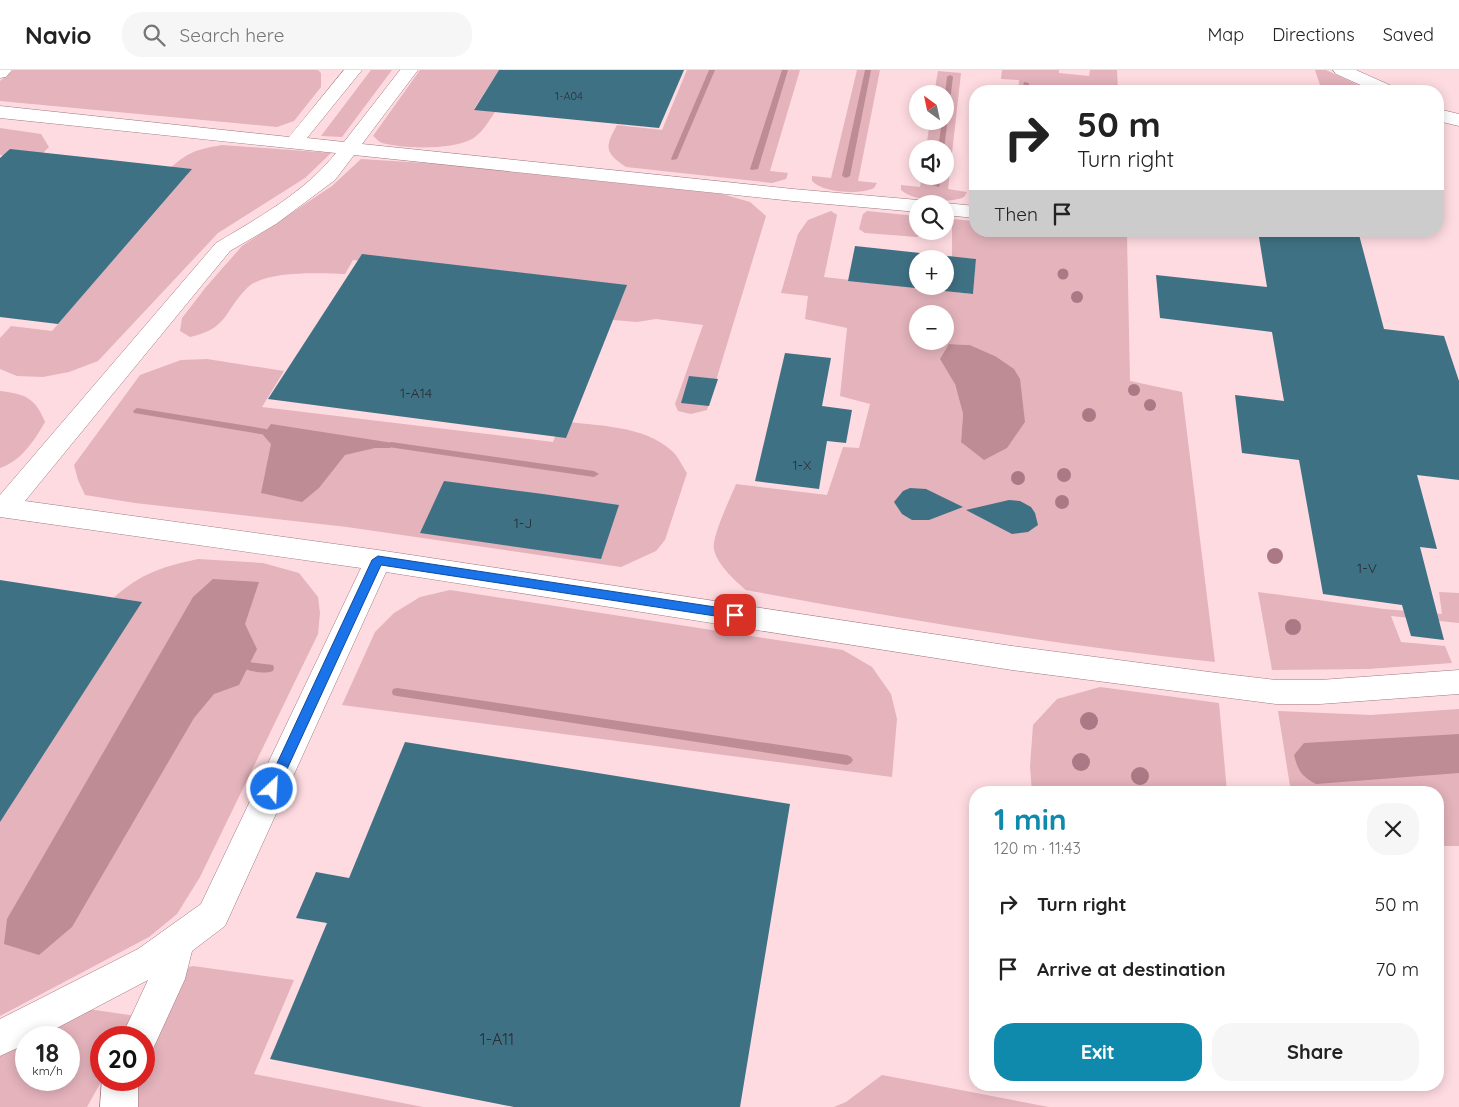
<!DOCTYPE html>
<html lang="en">
<head>
<meta charset="utf-8">
<style>
	body { margin:0; font-family:Quicksand,sans-serif; background:#f6f6f6; color:#222; height:100vh; display:flex; flex-direction:column; font-size:19px; white-space:nowrap }
	* { box-sizing:border-box; margin:0 }
	p { font-size:16px; color:#767676 }
	.icon { flex:none; width:28px; height:28px; fill:none; stroke:currentColor; stroke-width:2; stroke-linecap:round; stroke-linejoin:round }
	.map { position:relative; flex:1; overflow:hidden }
	.drawer { position:absolute; left:969px; top:716px; width:475px; height:305px; display:flex; flex-direction:column; background:#fff; border-radius:20px; box-shadow:0 2px 12px #0003 }
	.drawer>* { flex:none }
	.hud { position:absolute; left:969px; top:15px; width:475px; height:152px; border-radius:20px; box-shadow:0 2px 12px #0003; background:#fff; color:#222; overflow:hidden }
	.needle { width:32px; rotate:327deg }
	.fabs { position:absolute; left:909px; top:15px; display:grid; gap:10px }
	.fabs a { display:grid; place-items:center; width:45px; height:45px; border-radius:50%; background:#fff; box-shadow:0 2px 12px #0003; font-size:25px }
	.speed { position:absolute; left:15px; top:956px; display:flex; gap:10px; font-size:25px; font-weight:700; text-align:center }
	.speed>* { display:grid; place-content:center; width:65px; height:65px; border-radius:50%; background:#fff; box-shadow:0 2px 12px #0003; line-height:1 }
	.speed small { font-size:12px; font-weight:400 }
	.speed .limit { border:8px solid #d22; background:#fff; color:#111 }
	.pin { position:absolute; display:grid; place-items:center; width:42px; height:42px; color:#fff; margin:-21px; border-radius:10px; box-shadow:0 2px 8px #0006 }
	.me { position:absolute; width:55px; margin:-28px; rotate:25deg; stroke-linejoin:round; filter:drop-shadow(0 0 4px #0008) }
	.turn { display:flex; align-items:center; gap:18px; height:105px; padding:0 25px; font-size:22px }
	.turn .icon { width:65px; height:65px; stroke-width:2.5 }
	.turn b { display:block; font-size:35px; line-height:42px }
	.then { display:flex; align-items:center; height:48px; padding:0 25px; background:#0003; gap:10px; font-size:19px }
	.round { display:grid; place-items:center; flex:none; width:52px; height:52px; border-radius:20px; background:#f6f6f6 }
	.headline { display:flex; align-items:center; justify-content:space-between; height:85px; padding:0 25px }
	h1 { font-size:30px; font-weight:700; line-height:38px; color:#0f89ac }
	.primary-button { display:flex; gap:10px; margin-top:auto; padding:10px 25px }
	.primary-button a { flex:1; height:58px; border-radius:20px; background:#0f89ac; color:#fff; font-size:20px; font-weight:700; line-height:58px; text-align:center }
	.primary-button a+a { background:#f6f6f6; color:#222 }
	ul { padding:0; list-style:none }
	li { display:flex; align-items:center; gap:15px; height:65px; padding:0 25px }
	li div { flex:1 }
	li b { display:block; font-size:19px }
	li em { font-style:normal }
	header { display:flex; align-items:center; gap:30px; box-sizing:border-box; height:70px; padding:0 25px; background:#fff; border-bottom:1px solid #e0e0e0 }
	header strong { font-size:24px }
	nav { display:flex; gap:28px; margin-inline-start:auto; font-size:18px }
	.search { width:350px; height:45px; background:#f6f6f6; display:flex; align-items:center; gap:12px; box-sizing:border-box; padding:0 18px; border-radius:20px; color:#767676; font-size:19px }
	.map>svg:first-child { display:block }
	.green { fill:#e4b3bc; fill-rule:evenodd }
	.water { fill:#be8c95 }
	.lines { fill:none; stroke-linecap:round; stroke-linejoin:round }
	.stream { fill:#be8c95; fill-rule:evenodd }
	.building { fill:#3f7184; fill-rule:evenodd }
	.minor-casing { stroke:#9f7980; stroke-width:1 }
	.minor { fill:#fff; fill-rule:evenodd }
	.tree { fill:#ab7985 }
	.route { fill:#1a73e8; stroke:#114b97 }
	.labels { text-anchor:middle; stroke-width:4.5; stroke-linejoin:round; paint-order:stroke }
	.far-number-label { font-size:11px; fill:#2b2d34 }
	.number-label { font-size:14px; fill:#2b2d34 }
	.near-number-label { font-size:16px; fill:#2b2d34 }
</style>
</head>
<body>
<header>
<strong>Navio</strong>
<div class="search"><svg class="icon" aria-label="search" viewBox="0 0 24 24"><circle cx="10" cy="10" r="6"/><path d="M15 15l6 6"/></svg>Search here</div>
<nav><a>Map</a><a>Directions</a><a>Saved</a></nav>
</header>
<div class="map">
<svg width="1459" height="1037" viewBox="0 0 1459 1037">
	<rect width="100%" height="100%" fill="#fedbe1"/>
	<g class="green">
		<polygon points="13,0 318,0 321,3 321,17 294,51 277,57 0,31 0,11"/>
		<polygon points="371,0 392,0 342,67 321,66"/>
		<path d="M420,0H499L474,39L495,42C488,52 483,62 472,69C452,80 404,79 382,73C379,72 376,68 373,66Z"/>
		<path d="M687,0H800L770,101L788,103L786,109L772,113L626,97C604,82 605,77 617,55L662,60Z"/>
		<path d="M857,0H880L858,111L877,113L874,118C859,125 823,123 812,111V106L831,108Z"/>
		<polygon points="1002,0 1059,0 1059,3 1089,6 1090,0 1117,0 1118,21 1018,21 1019,10 1001,9"/>
		<polygon points="1315,0 1326,0 1371,21 1322,21"/>
		<path d="M938,1L961,3L948,119L967,122L964,127C949,134 913,131 901,120V115L920,117L922,106H945V79H926L930,51H945V24H934Z"/>
		<polygon points="0,58 41,64 49,77 37,89 0,85"/>
		<path d="M222,75L331,83L305,108L218,163L98,291L69,302L43,307L17,306L0,299V268L11,256L52,261L187,105L165,103C186,83 193,80 222,75Z"/>
		<path d="M361,89L440,94L722,124L750,132L766,146L707,340L691,344L678,341L675,334L703,255L656,249L637,252L601,249L612,218L353,190L345,204C320,203 265,200 247,218C223,242 229,258 190,267L180,261L182,248L206,217L242,176L332,116Z"/>
		<path d="M831,141L837,145L824,207L973,224L976,189L952,187V149L975,151V161H1077L1127,166L1130,311L1182,322L1215,592C1057,575 901,549 746,520C734,510 711,489 714,473C716,458 730,429 736,414L827,425L843,377L859,378L870,334L840,326L847,258L805,249L808,226L781,223L798,164L808,150ZM918,244H945V271H918ZM949,274L970,275L995,286L961,372L963,344L955,314Z"/>
		<polygon points="867,141 917,146 918,161 921,161 920,165 917,167 865,163 859,159 863,144"/>
		<path d="M207,289L284,301L262,337L553,372L561,351C597,356 644,355 672,381C678,386 682,396 687,403L665,470L656,481L621,497L347,457L135,433L85,425L78,410L74,395L140,305L181,290Z"/>
		<path d="M0,321C26,324 35,328 45,352C34,371 21,391 0,398Z"/>
		<path d="M198,489L263,493L299,503L318,527L320,543L318,564L200,807L177,844L149,867L0,946V750L107,534C137,505 157,498 198,489Z"/>
		<polygon points="450,520 843,580 872,597 891,624 897,649 892,707 342,635 375,562 394,543 420,527"/>
		<polygon points="1258,522 1384,539 1442,544 1439,522 1459,523 1459,553 1391,546 1401,572 1445,576 1452,593 1368,599 1272,600"/>
		<polygon points="1100,617 1219,633 1227,722 1032,722 1030,697 1033,655 1057,629"/>
		<polygon points="1459,639 1459,776 1438,776 1438,722 1291,722 1278,641 1371,645"/>
		<polygon points="193,896 294,910 254,1004 423,1037 133,1037 134,1010 144,1010 144,988 189,897"/>
		<path d="M88,939L136,946L125,967L101,968L102,1010L87,1037H0V976ZM26,968H69V1010H26Z"/>
		<polygon points="882,1005 1049,1037 834,1037 846,1032"/>
	</g>
	<g class="water">
		<polygon points="949,274 970,275 995,286 1014,299 1020,309 1025,352 1007,378 984,390 961,372 963,344 955,314 940,289"/>
		<polygon points="271,354 393,373 390,378 375,378 345,385 319,418 302,432 261,423 271,374 263,365"/>
		<polygon points="213,509 259,512 245,554 257,579 239,615 214,624 194,648 72,857 39,885 4,874 7,849 193,527"/>
		<path d="M1459,664V703L1316,714C1302,707 1298,701 1294,685L1304,673Z"/>
	</g>
	<g class="lines">
		<g class="stream">
			<polygon points="709,0 715,0 677,89 672,90 671,89"/>
			<polygon points="782,0 788,0 758,99 752,100 750,99"/>
			<polygon points="865,0 871,0 850,106 846,108 842,106"/>
			<polygon points="950,5 953,7 944,79 938,79 942,51 945,51 945,24 947,7"/>
			<polygon points="1024,12 1029,13 1028,21 1022,21"/>
			<polygon points="934,106 942,106 939,117 932,115"/>
			<polygon points="137,338 266,359 270,362 266,365 134,343 133,341"/>
			<polygon points="391,372 594,401 599,404 594,407 388,377 387,375"/>
			<path d="M249,592L273,595L274,598L273,601C265,604 253,602 245,599L244,596L245,593Z"/>
			<polygon points="397,618 847,685 851,687 853,690 851,693 847,695 397,626 393,625 392,622 393,619"/>
		</g>
	</g>
	<g class="building">
		<polygon points="499,0 684,0 659,58 474,40"/>
		<polygon points="10,79 102,89 192,99 58,254 0,247 0,88"/>
		<polygon points="1258,161 1358,161 1384,259 1444,266 1459,311 1459,410 1417,405 1437,479 1420,477 1444,570 1411,566 1402,535 1323,524 1299,390 1242,383 1235,325 1284,331 1272,262 1160,248 1156,205 1267,217"/>
		<path d="M855,176L976,189L973,224L848,211ZM918,189H945V216H918Z"/>
		<polygon points="362,184 627,215 566,368 268,329"/>
		<polygon points="785,283 831,288 822,336 852,340 846,373 827,371 819,419 755,411"/>
		<polygon points="689,306 718,309 709,336 681,333"/>
		<polygon points="444,411 543,424 619,435 601,489 420,463"/>
		<polygon points="910,418 926,419 963,437 929,450 912,450 902,444 894,432 903,421"/>
		<polygon points="1009,430 1020,431 1031,437 1035,443 1038,455 1028,462 1012,464 966,440"/>
		<polygon points="0,510 142,532 0,752"/>
		<polygon points="405,672 790,734 740,1037 514,1037 270,989 327,853 296,848 316,802 349,808"/>
	</g>
	<g class="lines">
		<g class="minor-casing">
			<g id="minor">
				<polygon points="0,0 12,0 6,7 0,8"/>
				<path d="M344,0H362L307,68L344,72L400,0H418L362,74L793,119L918,130L927,134H918V142L793,131L354,85L335,110L276,154L230,181L25,431L378,480L1012,576L1217,603L1276,610H1320L1459,600V624L1320,634H1276L1012,600L386,502L225,856L192,881L185,909L152,981L144,984V968H121L148,910L38,968H26V974L0,986V949L138,879L201,834L361,498L0,447V425L216,173C258,148 305,122 336,83L0,48V36L289,67Z"/>
				<polygon points="1333,0 1356,0 1394,17 1397,21 1374,21 1336,4"/>
				<polygon points="1438,39 1459,44 1459,56 1438,51"/>
				<polygon points="945,133 975,136 975,148 945,145 945,134 942,134"/>
				<polygon points="102,1010 138,1010 138,1037 100,1037"/>
			</g>
		</g>
		<use href="#minor" class="minor"/>
	</g>
	<g class="tree">
		<circle cx="1063" cy="204" r="5.5"/>
		<circle cx="1077" cy="227" r="6"/>
		<circle cx="1134" cy="320" r="6"/>
		<circle cx="1150" cy="335" r="6"/>
		<circle cx="1089" cy="345" r="7"/>
		<circle cx="1064" cy="405" r="7"/>
		<circle cx="1018" cy="408" r="7"/>
		<circle cx="1062" cy="432" r="7"/>
		<circle cx="1275" cy="486" r="8"/>
		<circle cx="1293" cy="557" r="8"/>
		<circle cx="1089" cy="651" r="9"/>
		<circle cx="1081" cy="692" r="9"/>
		<circle cx="1140" cy="706" r="9"/>
	</g>
	<polygon class="route" points="378,486 735,540 740,545 735,549 381,495 276,723 272,725 267,723 265,719 372,490"/>
	<g class="labels">
		<g class="far-number-label">
			<text x="569" y="30">1-A04</text>
		</g>
		<g class="number-label">
			<text x="416" y="328">1-A14</text>
			<text x="802" y="400">1-X</text>
			<text x="523" y="458">1-J</text>
			<text x="1367" y="503">1-V</text>
		</g>
		<g class="near-number-label">
			<text x="497" y="975">1-A11</text>
		</g>
	</g>
</svg>
<div class="fabs">
<a><svg class="needle" viewBox="-14 -14 28 28"><path d="M0-13l5 13h-10z" fill="#e53935"/><path d="M0 13l5-13h-10z" fill="#767676"/></svg></a>
<a><svg class="icon" aria-label="sound" viewBox="0 0 24 24"><path d="M4 9h4l5-4v14l-5-4H4zM17 9q2 3 0 6"/></svg></a>
<a><svg class="icon" aria-label="search" viewBox="0 0 24 24"><circle cx="10" cy="10" r="6"/><path d="M15 15l6 6"/></svg></a>
<a>+</a>
<a>−</a>
</div>
<div class="speed"><div>18<small>km/h</small></div><div class="limit">20</div></div>
<div class="pin" style="left:735px;top:545px;background:#d93025"><svg class="icon" aria-label="arrive" viewBox="0 0 24 24"><path d="M6 21V4h12l-3 4 3 4H6"/></svg></div>
<svg class="me" style="left:272px;top:719px" viewBox="-20 -20 40 40"><circle r="17" fill="#1a73e8" stroke="#fff" stroke-width="3"/><path d="M0-11L8 9 0 5-8 9z" fill="#fff"/></svg>
<div class="hud">
<div class="turn"><svg class="icon" aria-label="right" viewBox="0 0 24 24"><path d="M7 20v-9h11M14 6l5 5-5 5"/></svg><div><b>50 m</b>Turn right</div></div>
<div class="then">Then<svg class="icon" aria-label="arrive" viewBox="0 0 24 24"><path d="M6 21V4h12l-3 4 3 4H6"/></svg></div>
</div>
<section class="drawer">
<div class="headline"><div><h1>1 min</h1><p>120 m · 11:43</p></div><a class="round"><svg class="icon" aria-label="close" viewBox="0 0 24 24"><path d="M6 6l12 12M18 6L6 18"/></svg></a></div>
<ul>
<li><svg class="icon" aria-label="right" viewBox="0 0 24 24"><path d="M7 20v-9h11M14 6l5 5-5 5"/></svg><div><b>Turn right</b></div><em>50 m</em></li>
<li><svg class="icon" aria-label="arrive" viewBox="0 0 24 24"><path d="M6 21V4h12l-3 4 3 4H6"/></svg><div><b>Arrive at destination</b></div><em>70 m</em></li>
</ul>
<div class="primary-button"><a>Exit</a><a>Share</a></div>
</section>
</div>
</body>
</html>
